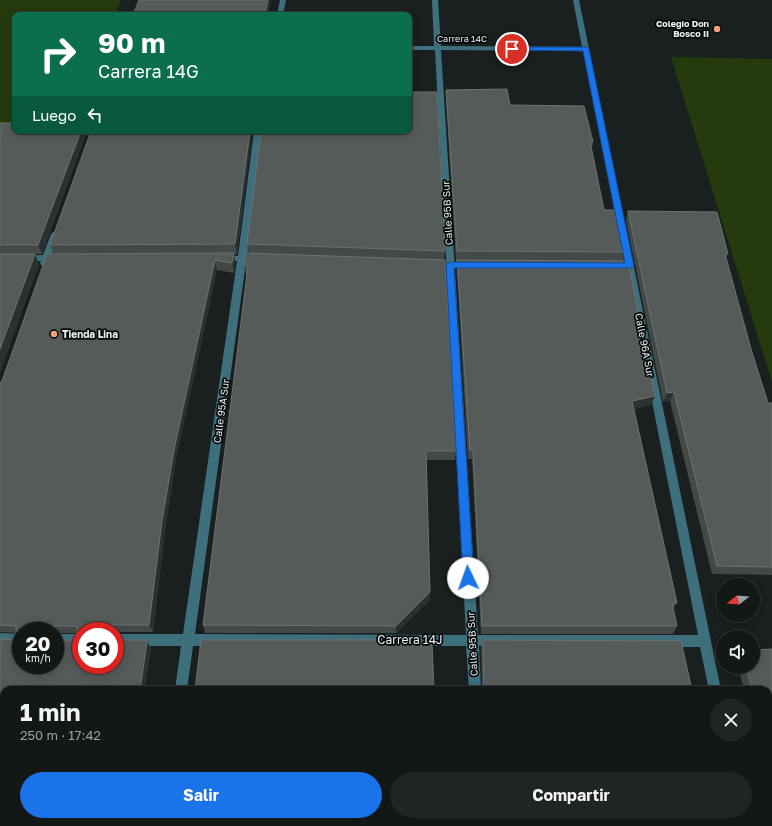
<!DOCTYPE html>
<html lang="es">
<head>
<meta charset="utf-8">
<style>
	body { margin:0; font-family:"Golos Text",sans-serif; background:#202524; color:#f1f3f6; height:100vh; display:flex; flex-direction:column; font-size:15px; white-space:nowrap }
	* { box-sizing:border-box; margin:0 }
	p { font-size:13px; color:#9da0a1 }
	.icon { flex:none; width:22px; height:22px; fill:none; stroke:currentColor; stroke-width:2; stroke-linecap:round; stroke-linejoin:round }
	.map { position:relative; flex:1; overflow:hidden }
	.sheet { position:absolute; left:0px; top:686px; width:772px; height:140px; display:flex; flex-direction:column; background:#131817; border-radius:12px 12px 0 0; box-shadow:0 2px 10px #0003,0 0 0 1px #323736 }
	.sheet>* { flex:none }
	.guide { position:absolute; left:12px; top:12px; width:400px; height:122px; border-radius:8px; box-shadow:0 2px 10px #0003,0 0 0 1px #323736; background:#0b6e4f; color:#fff; overflow:hidden }
	.needle { width:26px; rotate:253deg }
	.buttons { position:absolute; left:716px; top:578px; display:grid; gap:8px }
	.buttons a { display:grid; place-items:center; width:44px; height:44px; border-radius:50%; background:#131817; box-shadow:0 2px 10px #0003,0 0 0 1px #323736; font-size:20px }
	.speed { position:absolute; left:12px; top:622px; display:flex; gap:8px; font-size:20px; font-weight:700; text-align:center }
	.speed>* { display:grid; place-content:center; width:52px; height:52px; border-radius:50%; background:#131817; box-shadow:0 2px 10px #0003,0 0 0 1px #323736; line-height:1 }
	.speed small { font-size:10px; font-weight:400 }
	.speed .limit { border:6px solid #d22; background:#fff; color:#111 }
	.pin { position:absolute; display:grid; place-items:center; width:34px; height:34px; color:#fff; margin:-17px; border:2px solid #fff; border-radius:50%; box-shadow:0 1px 4px #0007 }
	.me { position:absolute; width:44px; margin:-22px; rotate:357deg; stroke-linejoin:round; filter:drop-shadow(0 0 3px #0008) }
	.turn { display:flex; align-items:center; gap:14px; height:84px; padding:0 20px; font-size:18px }
	.turn .icon { width:52px; height:52px; stroke-width:2.5 }
	.turn b { display:block; font-size:28px; line-height:34px }
	.then { display:flex; align-items:center; height:38px; padding:0 20px; background:#0003; gap:8px; font-size:15px }
	.round { display:grid; place-items:center; flex:none; width:42px; height:42px; border-radius:21px; background:#202524 }
	.head { display:flex; align-items:center; justify-content:space-between; height:68px; padding:0 20px }
	h1 { font-size:24px; font-weight:700; line-height:30px }
	.button { display:flex; gap:8px; margin-top:auto; padding:8px 20px }
	.button a { flex:1; height:46px; border-radius:24px; background:#1a73e8; color:#fff; font-size:16px; font-weight:700; line-height:46px; text-align:center }
	.button a+a { background:#202524; color:#f1f3f6 }
	.map>svg:first-child { display:block }
	.green { fill:#253a0d }
	.lines { fill:none; stroke-linecap:round; stroke-linejoin:round }
	.minor { fill:#3d6f7d; fill-rule:evenodd }
	.wall { fill:#434946; fill-rule:evenodd }
	.shaded-wall { fill:#2a312f }
	.building { fill:#555b58; stroke:#6d7270; fill-rule:evenodd }
	.route { fill:#1a73e8; stroke:#114b97 }
	.poi-dot { fill:#f1a17d; stroke:#060909; stroke-width:1.5 }
	.labels { text-anchor:middle; stroke-width:3.5; stroke-linejoin:round; paint-order:stroke }
	.far-poi-label { font-size:9px; font-weight:bold; fill:#ecf0f0; stroke:#060909; text-anchor:end }
	.far-street-label { font-size:9px; fill:#ecf0f0; stroke:#060909 }
	.street-label { font-size:10px; fill:#ecf0f0; stroke:#060909 }
	.poi-label { font-size:10px; font-weight:bold; fill:#ecf0f0; stroke:#060909; text-anchor:start }
	.near-street-label { font-size:12px; fill:#ecf0f0; stroke:#060909 }
</style>
</head>
<body>
<div class="map">
<svg width="772" height="826" viewBox="0 0 772 826">
	<rect width="100%" height="100%" fill="#19201f"/>
	<g class="green">
		<polygon points="0,0 121,0 115,15 15,15 15,130 0,129"/>
		<polygon points="671,57 772,59 772,382"/>
	</g>
	<g class="lines">
		<g class="minor">
			<polygon points="280,0 286,0 283,15 277,15"/>
			<path d="M432,0H438L441,46L582,47L573,0H579L721,690H709L700,647L479,646L481,690H469L466,646H193L187,690H175L181,646H115V634H183L237,261H222L218,258L222,255L238,256L254,131H262L247,256H258L262,259L258,262H246L195,634L466,635L435,50H409V46H434ZM441,50L583,51L698,635H478Z"/>
			<polygon points="55,231 59,234 52,255 61,256 62,258 61,260 49,261 47,266 44,267 40,264 41,261 0,262 0,256 43,255 51,234"/>
			<polygon points="0,633 21,634 21,646 0,645"/>
			<rect x="55" y="634" width="26" height="12"/>
			<polygon points="156,822 170,822 169,826 155,826"/>
			<rect x="476" y="822" width="14" height="4"/>
			<polygon points="734,822 748,822 749,826 735,826"/>
		</g>
	</g>
	<g class="wall">
		<polygon points="446,90 510,105 593,142 592,148 604,210 626,252 623,261 651,405 634,409 677,603 673,609 677,626 673,634 481,634 472,459 468,459 457,270 457,261 456,261 446,99"/>
		<polygon points="0,123 15,131 87,131 42,254 35,254 39,264 0,372"/>
		<path d="M91,131H252L237,254H234L235,263L234,273L217,270L176,459L165,530L153,632H115V631H81V665L151,648V649L4,822H124L123,826H0L16,640V633L0,632V383L2,381L54,254L50,245ZM21,631H55V633H77V640L21,665Z"/>
		<polygon points="628,211 728,254 726,257 751,349 768,403 772,403 772,575 712,574 670,401 663,402 626,220"/>
		<polygon points="247,244 445,251 444,260 456,451 455,460 426,460 430,600 396,633 205,633 203,625 247,275 246,275 244,265 249,253"/>
		<polygon points="483,640 692,690 482,690 481,648"/>
		<polygon points="772,649 772,823 768,805 768,690 744,690 738,667 753,667"/>
		<polygon points="492,822 721,822 722,826 493,826"/>
	</g>
	<g class="shaded-wall">
		<polygon points="268,0 271,0 268,15 265,15"/>
		<polygon points="81,131 87,131 42,254 38,245"/>
		<polygon points="250,131 252,131 237,254 235,244"/>
		<polygon points="234,253 235,263 234,273 232,263"/>
		<polygon points="35,254 39,264 0,372 0,349"/>
		<polygon points="215,260 217,270 176,459 165,530 153,632 149,625 162,521 174,450"/>
		<polygon points="674,392 670,401 663,402 667,393"/>
		<polygon points="655,396 651,405 629,410 632,401"/>
		<polygon points="430,592 430,600 396,633 396,626"/>
		<polygon points="111,625 114,631 109,631 109,627"/>
		<polygon points="49,626 53,631 49,631"/>
		<polygon points="147,640 151,649 145,690 140,690"/>
		<polygon points="382,640 382,648 378,644"/>
		<polygon points="118,822 124,822 123,826 117,826"/>
	</g>
	<g class="building">
		<polygon points="139,0 268,0 265,15 133,15"/>
		<polygon points="507,89 510,105 584,106 593,142 590,142 604,210 617,210 626,252 457,251 446,90"/>
		<polygon points="409,92 437,92 445,251 247,244 261,131 409,131"/>
		<polygon points="0,123 15,123 15,131 81,131 38,245 0,245"/>
		<polygon points="91,131 250,131 235,244 50,245"/>
		<polygon points="628,211 717,212 728,254 725,254 751,349 768,403 772,403 772,567 717,566 674,392 667,393"/>
		<path d="M234,253L232,263L215,260L174,450L162,521L149,625H111L109,627V631H81V665H115V640H147V642L140,690H4V822H118L117,826H0V639L16,640V626L0,625V383L2,381L47,254ZM49,626H77V640H55V665H21V631H49Z"/>
		<polygon points="246,253 445,260 456,451 426,451 430,592 396,626 203,625 248,266 244,265"/>
		<polygon points="0,254 35,254 0,349"/>
		<polygon points="457,260 628,261 655,396 632,401 677,603 672,603 677,626 482,626 473,450 470,450"/>
		<polygon points="201,640 382,640 378,644 432,644 434,690 195,690"/>
		<polygon points="483,640 681,641 692,690 484,690"/>
		<polygon points="772,649 772,786 768,763 768,690 752,690 746,667 753,667 753,650"/>
		<polygon points="178,822 439,822 440,826 178,826"/>
		<polygon points="495,822 721,822 722,826 495,826"/>
	</g>
	<polygon class="route" points="510,47 586,47 589,49 634,266 630,268 454,268 474,578 472,581 468,582 465,581 463,578 446,265 450,262 625,263 583,51 512,50 509,49"/>
	<g class="poi-dot">
		<circle cx="717" cy="29" r="4"/>
		<circle cx="54" cy="334" r="4"/>
	</g>
	<g class="labels">
		<g class="far-poi-label">
			<text x="709" y="27">Colegio Don<tspan x="709" dy="10">Bosco II</tspan></text>
		</g>
		<g class="far-street-label">
			<text x="462" y="42">Carrera 14C</text>
		</g>
		<g class="street-label">
			<text transform="translate(447 213) rotate(-93)" y="4">Calle 95B Sur</text>
			<text transform="translate(645 345) rotate(79)" y="4">Calle 96A Sur</text>
			<text transform="translate(221 411) rotate(-82)" y="4">Calle 95A Sur</text>
			<text transform="translate(472 644) rotate(-93)" y="4">Calle 95B Sur</text>
		</g>
		<g class="poi-label">
			<text x="62" y="338">Tienda Lina</text>
		</g>
		<g class="near-street-label">
			<text x="410" y="644">Carrera 14J</text>
		</g>
	</g>
</svg>
<div class="buttons">
<a><svg class="needle" viewBox="-14 -14 28 28"><path d="M0-13l5 13h-10z" fill="#e53935"/><path d="M0 13l5-13h-10z" fill="#9da0a1"/></svg></a>
<a><svg class="icon" aria-label="sound" viewBox="0 0 24 24"><path d="M4 9h4l5-4v14l-5-4H4zM17 9q2 3 0 6"/></svg></a>
</div>
<div class="speed"><div>20<small>km/h</small></div><div class="limit">30</div></div>
<div class="pin" style="left:512px;top:49px;background:#d93025"><svg class="icon" aria-label="arrive" viewBox="0 0 24 24"><path d="M6 21V4h12l-3 4 3 4H6"/></svg></div>
<svg class="me" style="left:468px;top:578px" viewBox="-20 -20 40 40"><circle r="19" fill="#fff"/><path d="M0-13L10 11 0 6-10 11z" fill="#1a73e8"/></svg>
<div class="guide">
<div class="turn"><svg class="icon" aria-label="right" viewBox="0 0 24 24"><path d="M7 20v-9h11M14 6l5 5-5 5"/></svg><div><b>90 m</b>Carrera 14G</div></div>
<div class="then">Luego<svg class="icon" aria-label="left" viewBox="0 0 24 24"><path d="M17 20v-9H6M10 6l-5 5 5 5"/></svg></div>
</div>
<section class="sheet">
<div class="head"><div><h1>1 min</h1><p>250 m · 17:42</p></div><a class="round"><svg class="icon" aria-label="close" viewBox="0 0 24 24"><path d="M6 6l12 12M18 6L6 18"/></svg></a></div>
<div class="button"><a>Salir</a><a>Compartir</a></div>
</section>
</div>
</body>
</html>
